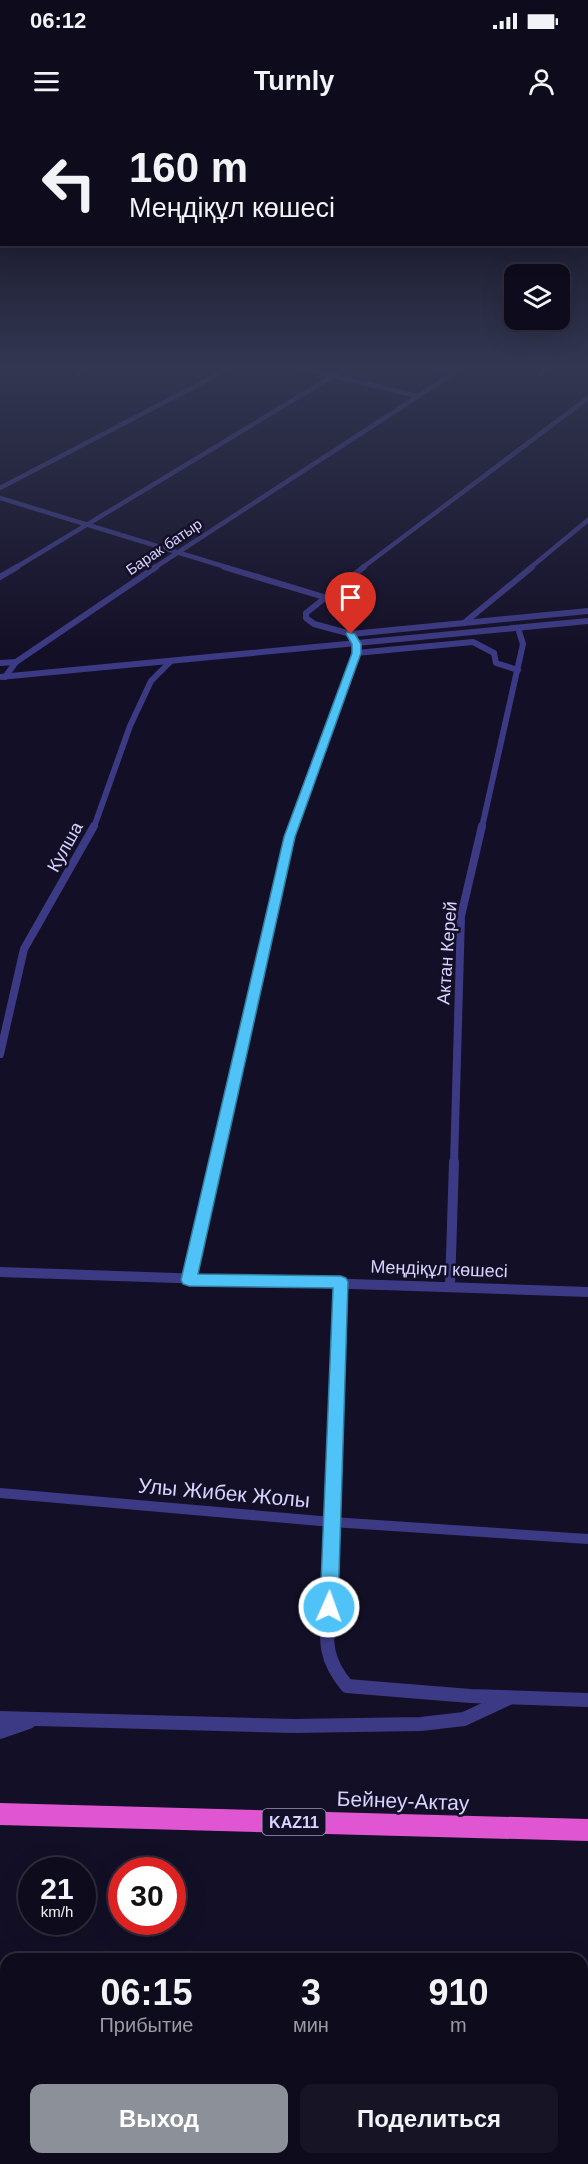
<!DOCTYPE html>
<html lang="ru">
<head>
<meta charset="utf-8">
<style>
	body { margin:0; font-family:Helvetica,sans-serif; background:#171425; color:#f1f3f6; height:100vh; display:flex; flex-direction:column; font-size:22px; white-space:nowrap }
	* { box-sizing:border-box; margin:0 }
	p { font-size:20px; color:#9b9ba3 }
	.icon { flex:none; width:33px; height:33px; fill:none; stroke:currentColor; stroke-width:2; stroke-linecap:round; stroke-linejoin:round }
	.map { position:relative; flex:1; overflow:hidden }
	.sheet { position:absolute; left:0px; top:1833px; width:588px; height:212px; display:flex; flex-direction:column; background:#0e0b1c; border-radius:18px 18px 0 0; box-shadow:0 6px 24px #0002,0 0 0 2px #2e2b3b }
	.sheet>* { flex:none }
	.banner { position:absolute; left:0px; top:0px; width:588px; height:126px; box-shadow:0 6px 24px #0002,0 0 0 2px #2e2b3b; background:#0e0b1c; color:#f1f3f6; overflow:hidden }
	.fabs { position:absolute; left:504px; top:144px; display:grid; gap:12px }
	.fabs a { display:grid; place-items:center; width:66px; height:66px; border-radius:12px; background:#0e0b1c; box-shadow:0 6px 24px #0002,0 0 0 2px #2e2b3b; font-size:30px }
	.speed { position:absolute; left:18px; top:1737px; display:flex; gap:12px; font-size:30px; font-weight:700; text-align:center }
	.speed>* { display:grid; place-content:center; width:78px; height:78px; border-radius:50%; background:#0e0b1c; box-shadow:0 6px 24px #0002,0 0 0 2px #2e2b3b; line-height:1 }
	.speed small { font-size:15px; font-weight:400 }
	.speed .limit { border:9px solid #d22; background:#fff; color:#111 }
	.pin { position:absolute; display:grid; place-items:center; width:51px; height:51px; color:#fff; margin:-62px -26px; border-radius:50% 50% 50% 0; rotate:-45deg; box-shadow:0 0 6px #0007 }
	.pin .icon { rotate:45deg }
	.me { position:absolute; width:66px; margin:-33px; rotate:2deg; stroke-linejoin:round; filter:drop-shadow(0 0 4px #0008) }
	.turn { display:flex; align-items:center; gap:21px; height:126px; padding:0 30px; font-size:27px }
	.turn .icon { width:78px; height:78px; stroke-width:2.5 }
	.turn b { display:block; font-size:42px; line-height:51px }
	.eta { display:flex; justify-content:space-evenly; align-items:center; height:102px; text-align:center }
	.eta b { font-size:36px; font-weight:700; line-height:42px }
	.primary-button { display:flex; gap:12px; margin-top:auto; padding:12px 30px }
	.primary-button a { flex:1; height:69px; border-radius:12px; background:#8c9099; color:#fff; font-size:24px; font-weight:700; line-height:69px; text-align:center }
	.primary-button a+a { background:#171425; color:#f1f3f6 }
	.status { display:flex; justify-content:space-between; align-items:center; height:42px; padding:0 30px; background:#0e0b1c; direction:ltr }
	.status svg { height:16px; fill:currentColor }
	header { display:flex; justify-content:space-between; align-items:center; height:78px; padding:0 30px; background:#0e0b1c; font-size:27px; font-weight:700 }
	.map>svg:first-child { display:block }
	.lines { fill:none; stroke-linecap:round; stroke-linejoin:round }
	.minor-far4 { stroke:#3d3a85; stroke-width:4.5 }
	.minor-far3 { stroke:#3d3a85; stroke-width:6 }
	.minor-far2 { stroke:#3d3a85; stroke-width:8 }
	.minor-far1 { stroke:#3d3a85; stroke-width:10 }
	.minor { stroke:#3d3a85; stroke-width:14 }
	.trunk { fill:#e055d1; fill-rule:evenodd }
	.route { fill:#4fc3f7; stroke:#337fa1; stroke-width:1.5 }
	.labels { text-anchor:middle; stroke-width:5; stroke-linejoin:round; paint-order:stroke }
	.far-street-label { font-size:15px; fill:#d9d4ff; stroke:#130f26 }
	.shield { fill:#130f26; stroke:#9e99be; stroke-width:1.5 }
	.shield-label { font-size:16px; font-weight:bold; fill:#d9d4ff }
	.street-label { font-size:18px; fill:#d9d4ff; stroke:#130f26 }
	.near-street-label { font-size:21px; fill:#d9d4ff; stroke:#130f26 }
</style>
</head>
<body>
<div class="status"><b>06:12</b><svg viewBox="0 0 49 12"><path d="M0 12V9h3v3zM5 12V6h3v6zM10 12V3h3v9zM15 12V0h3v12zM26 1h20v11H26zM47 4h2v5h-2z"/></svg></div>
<header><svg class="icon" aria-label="menu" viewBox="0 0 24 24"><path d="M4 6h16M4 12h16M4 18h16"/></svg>Turnly<svg class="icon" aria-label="person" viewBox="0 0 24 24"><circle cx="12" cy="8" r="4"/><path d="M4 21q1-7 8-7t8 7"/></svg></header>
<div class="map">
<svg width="588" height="2044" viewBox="0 0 588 2044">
	<rect width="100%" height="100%" fill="#130f26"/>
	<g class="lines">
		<g class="minor-far4">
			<polyline points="294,247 418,276"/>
			<polyline points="428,247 454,253"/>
			<polyline points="77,254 90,247"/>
			<polyline points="540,254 550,247"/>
			<polyline points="0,368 232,247"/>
			<polyline points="0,378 229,448"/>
			<polyline points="15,448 348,247"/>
			<polyline points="154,448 463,247"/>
			<polyline points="362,448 588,278"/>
			<polyline points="530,448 588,400"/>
		</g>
		<g class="minor-far3">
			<polyline points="224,447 324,477"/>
			<polyline points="364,447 306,493 306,498 314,504 351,514 588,491"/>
			<polyline points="0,457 17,447"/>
			<polyline points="464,503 532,447"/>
			<polyline points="356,533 473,522 494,533 496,543 518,550"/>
			<polyline points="0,543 16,542"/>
			<polyline points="0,557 588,501"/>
			<polyline points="5,557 16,542 156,447"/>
			<polyline points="94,707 130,606 151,561 171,541"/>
			<polyline points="292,707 356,533 357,524 351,514"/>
			<polyline points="482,707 523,524 518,508"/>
		</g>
		<g class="minor-far2">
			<polyline points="0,934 24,829 94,706"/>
			<polyline points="215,1044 293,706"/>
			<polyline points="454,1044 461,796 482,706"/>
		</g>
		<g class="minor-far1">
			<polyline points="0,1152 588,1172"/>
			<polyline points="189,1160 216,1042"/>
			<polyline points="450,1167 454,1042"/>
			<polyline points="0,1373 332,1402 588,1419"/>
			<polyline points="329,1480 341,1162"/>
		</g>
		<g class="minor">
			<path d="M329,1478C327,1516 321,1535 347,1566L470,1576L588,1580"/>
			<polyline points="0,1598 293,1606 421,1604 464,1599 509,1578"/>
			<polyline points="0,1612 29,1602"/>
		</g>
		<polygon class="trunk" points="0,1683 588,1699 588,1721 0,1705"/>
	</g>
	<linearGradient id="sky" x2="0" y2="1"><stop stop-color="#0a0815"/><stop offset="0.46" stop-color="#333752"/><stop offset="1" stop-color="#333752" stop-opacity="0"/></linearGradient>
	<rect width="588" height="533" fill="url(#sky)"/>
	<polygon class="route" points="347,512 355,514 361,524 361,533 295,717 198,1154 341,1156 346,1158 348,1162 338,1487 335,1493 329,1496 323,1493 320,1487 333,1168 189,1166 183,1164 181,1160 284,717 352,533 352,524 346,514"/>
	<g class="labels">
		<g class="far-street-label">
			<text transform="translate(164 427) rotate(-34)" y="5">Барак батыр</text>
		</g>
		<rect class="shield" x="262.5" y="1689" width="63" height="26" rx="4.5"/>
		<g class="shield-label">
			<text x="294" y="1708">KAZ11</text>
		</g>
		<g class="street-label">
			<text transform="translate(65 727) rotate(-61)" y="6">Кулша</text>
			<text transform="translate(447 833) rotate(-86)" y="6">Актан Керей</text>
			<text transform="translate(439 1149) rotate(2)" y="6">Меңдіқұл көшесі</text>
		</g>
		<g class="near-street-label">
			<text transform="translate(224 1373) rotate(5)" y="7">Улы Жибек Жолы</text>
			<text transform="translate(403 1681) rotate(2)" y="7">Бейнеу-Актау</text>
		</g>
	</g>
</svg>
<div class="fabs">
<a><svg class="icon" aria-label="layers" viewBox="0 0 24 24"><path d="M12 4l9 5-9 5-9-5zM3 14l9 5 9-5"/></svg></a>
</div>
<div class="speed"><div>21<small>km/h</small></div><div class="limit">30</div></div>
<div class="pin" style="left:351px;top:514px;background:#d93025"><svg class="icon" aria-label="arrive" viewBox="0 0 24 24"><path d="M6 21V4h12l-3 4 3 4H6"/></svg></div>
<svg class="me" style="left:329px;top:1487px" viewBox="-20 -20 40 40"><circle r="17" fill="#4fc3f7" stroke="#fff" stroke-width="3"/><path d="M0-11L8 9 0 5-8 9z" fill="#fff"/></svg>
<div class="banner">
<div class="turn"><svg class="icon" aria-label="left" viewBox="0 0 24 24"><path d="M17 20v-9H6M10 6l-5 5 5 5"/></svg><div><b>160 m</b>Меңдіқұл көшесі</div></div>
</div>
<section class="sheet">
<div class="eta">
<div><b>06:15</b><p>Прибытие</p></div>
<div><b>3</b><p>мин</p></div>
<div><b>910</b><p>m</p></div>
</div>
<div class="primary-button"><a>Выход</a><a>Поделиться</a></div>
</section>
</div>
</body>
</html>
